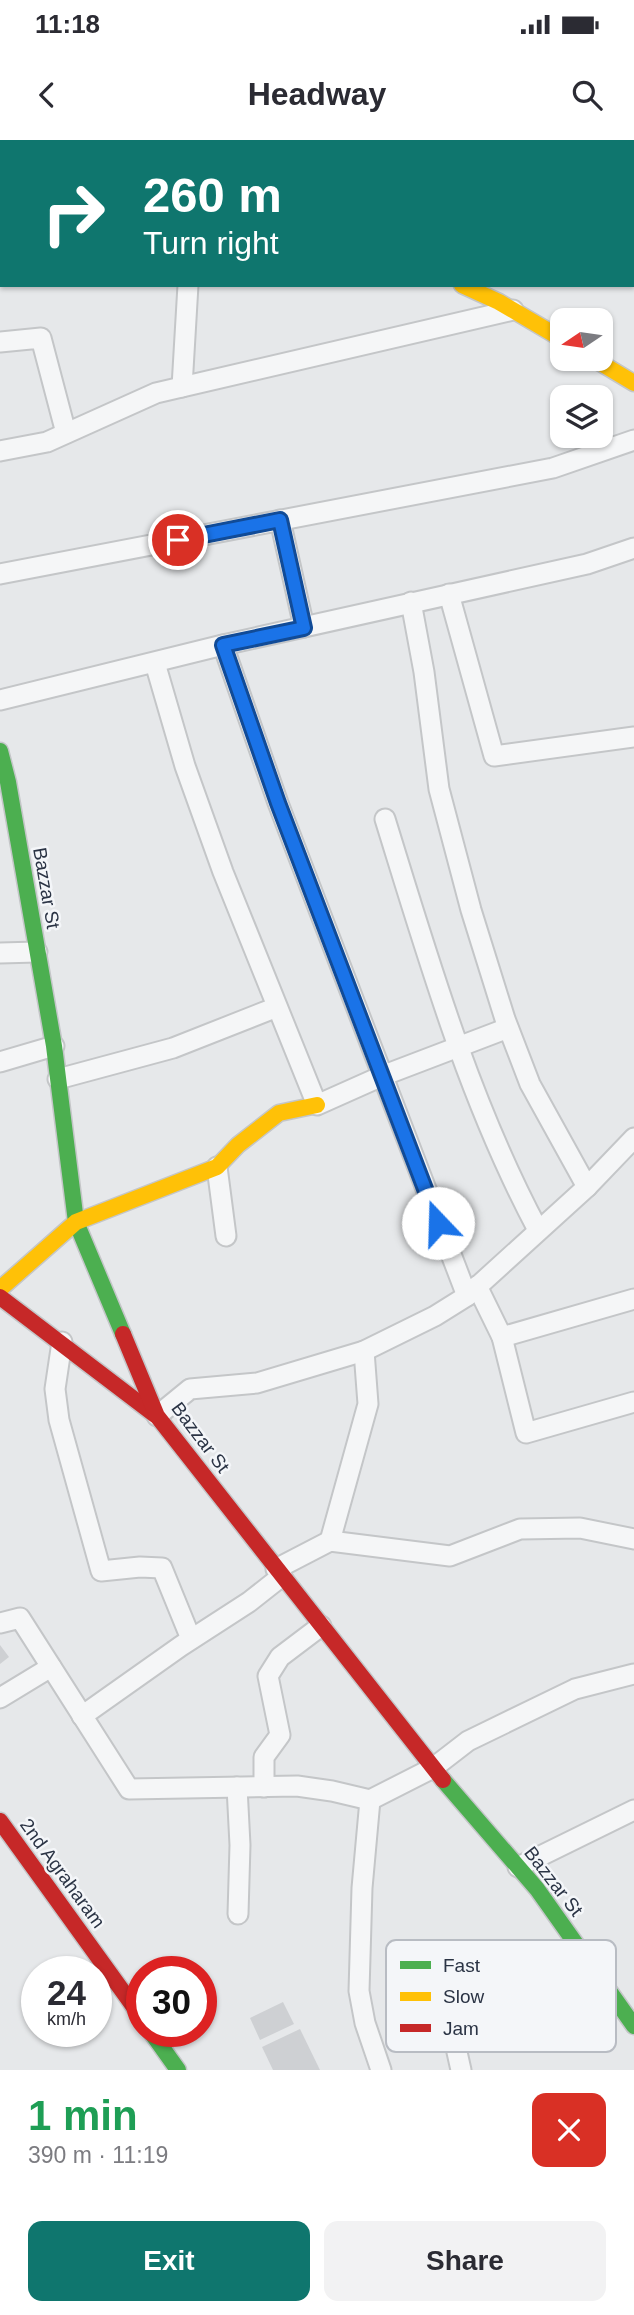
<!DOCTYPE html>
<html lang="en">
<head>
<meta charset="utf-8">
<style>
	body { margin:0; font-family:Helvetica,sans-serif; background:#f2f2f3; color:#2b2b33; height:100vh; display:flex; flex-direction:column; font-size:26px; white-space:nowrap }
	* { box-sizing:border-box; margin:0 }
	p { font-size:23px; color:#7c7c81 }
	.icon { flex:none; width:38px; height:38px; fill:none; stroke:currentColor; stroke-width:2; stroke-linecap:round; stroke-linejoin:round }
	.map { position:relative; height:1930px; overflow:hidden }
	.details { display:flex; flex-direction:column; background:#fff; flex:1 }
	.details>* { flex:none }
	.banner { position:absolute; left:0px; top:0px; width:635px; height:147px; box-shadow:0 2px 5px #0004; background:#0f766e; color:#fff; overflow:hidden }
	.needle { width:46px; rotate:257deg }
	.controls { position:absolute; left:550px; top:168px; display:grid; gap:14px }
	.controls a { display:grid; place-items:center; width:63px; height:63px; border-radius:14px; background:#fff; box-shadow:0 2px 5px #0004; font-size:35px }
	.speed { position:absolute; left:21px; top:1816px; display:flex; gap:14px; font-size:35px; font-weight:700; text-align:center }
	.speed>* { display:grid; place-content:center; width:91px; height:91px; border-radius:50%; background:#fff; box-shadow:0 2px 5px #0004; line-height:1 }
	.speed small { font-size:18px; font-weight:400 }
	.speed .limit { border:10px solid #d22; background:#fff; color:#111 }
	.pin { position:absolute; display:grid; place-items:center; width:60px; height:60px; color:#fff; margin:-30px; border:4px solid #fff; border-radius:50%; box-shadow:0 2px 7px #0007 }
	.me { position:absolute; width:77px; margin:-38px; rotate:339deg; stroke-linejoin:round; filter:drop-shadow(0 0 5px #0008) }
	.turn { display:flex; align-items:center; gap:24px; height:147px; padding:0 28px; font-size:32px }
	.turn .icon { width:91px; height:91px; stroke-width:2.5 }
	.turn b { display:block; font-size:49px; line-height:60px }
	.round { display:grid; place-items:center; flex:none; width:74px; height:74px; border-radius:14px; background:#f2f2f3 }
	.head { display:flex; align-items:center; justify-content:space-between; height:119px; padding:0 28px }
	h1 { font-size:42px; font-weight:800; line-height:52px; color:#1e9e55 }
	.button { display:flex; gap:14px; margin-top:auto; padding:14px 28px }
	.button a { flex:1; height:80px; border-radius:14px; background:#0f766e; color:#fff; font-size:28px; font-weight:800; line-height:80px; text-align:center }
	.button a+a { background:#f2f2f3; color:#2b2b33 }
	.status { display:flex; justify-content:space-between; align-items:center; height:49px; padding:0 35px; background:#fff; direction:ltr }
	.status svg { height:19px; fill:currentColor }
	header { display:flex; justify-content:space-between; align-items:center; height:91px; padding:0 28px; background:#fff; font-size:32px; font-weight:800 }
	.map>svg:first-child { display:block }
	.building { fill:#ced0d3 }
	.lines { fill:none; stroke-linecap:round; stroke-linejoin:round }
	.street-casing { stroke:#c4c6c8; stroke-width:23 }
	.fast-casing { stroke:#c4c6c8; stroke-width:19 }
	.slow-casing { stroke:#c4c6c8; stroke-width:19 }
	.jam-casing { stroke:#c4c6c8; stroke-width:19 }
	.street { stroke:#f5f6f7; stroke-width:19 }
	.fast { stroke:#4caf50; stroke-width:16 }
	.slow { stroke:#ffc107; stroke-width:16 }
	.jam { stroke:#c62828; stroke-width:16 }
	.route-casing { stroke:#114b97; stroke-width:18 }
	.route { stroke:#1a73e8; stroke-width:12 }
	.labels { text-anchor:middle; stroke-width:5; stroke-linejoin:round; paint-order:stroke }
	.street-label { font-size:19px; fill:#2b3445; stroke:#f4f6f9 }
	.key { fill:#f4f6f9; stroke:#b8bcc3; stroke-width:2 }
	.key-label { font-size:19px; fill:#2b3445 }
</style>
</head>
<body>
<div class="status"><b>11:18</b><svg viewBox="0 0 49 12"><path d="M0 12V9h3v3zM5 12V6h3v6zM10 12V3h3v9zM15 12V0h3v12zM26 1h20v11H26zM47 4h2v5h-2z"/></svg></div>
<header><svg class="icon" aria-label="back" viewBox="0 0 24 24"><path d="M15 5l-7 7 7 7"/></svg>Headway<svg class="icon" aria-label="search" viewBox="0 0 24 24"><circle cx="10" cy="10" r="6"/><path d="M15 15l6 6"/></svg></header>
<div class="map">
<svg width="634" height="1930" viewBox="0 0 634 1930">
	<rect width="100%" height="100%" fill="#e6e8ea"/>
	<g class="building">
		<polygon points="0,1505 9,1517 0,1524"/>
		<polygon points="283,1862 294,1884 260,1900 250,1878"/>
		<polygon points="300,1889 320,1930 273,1930 262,1907"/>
	</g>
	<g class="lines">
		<g class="street-casing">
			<g id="street">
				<polyline points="138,0 138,2"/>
				<polyline points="425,2 425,0"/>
				<polyline points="0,202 41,198 66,293"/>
				<polyline points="182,247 188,145"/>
				<polyline points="0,311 47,302 156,253 513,170"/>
				<polyline points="280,380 304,487"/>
				<polyline points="0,434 553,328 634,300"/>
				<polyline points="449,454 494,616 634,597"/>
				<polyline points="411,462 424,532 439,649 471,770 505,879 530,944 587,1047"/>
				<polyline points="223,505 278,663 467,1156"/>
				<polyline points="155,523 185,626 223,732 317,965 382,936 508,888"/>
				<polyline points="0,560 223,505 587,424 634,408"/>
				<path d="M385,679C428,818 469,961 538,1090"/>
				<polyline points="0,813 37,812"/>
				<polyline points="0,922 54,906"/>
				<polyline points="58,939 173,908 277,867"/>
				<polyline points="217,1027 226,1096"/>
				<polyline points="477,1146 502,1197 634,1159"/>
				<polyline points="502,1197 526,1293 634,1262"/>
				<polyline points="62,1202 55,1249 59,1280 101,1431 140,1427 162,1428 191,1499"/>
				<polyline points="157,1276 190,1249 257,1243 364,1211 435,1176 467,1156 587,1047 634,998"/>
				<polyline points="330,1401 368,1264 364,1211"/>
				<polyline points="276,1429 330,1401 450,1416 520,1389 580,1388 634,1399"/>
				<polyline points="0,1483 20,1478 129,1649 297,1646 332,1651 370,1660 433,1628 468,1601 575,1549 634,1534"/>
				<polyline points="0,1558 51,1527"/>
				<polyline points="82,1576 181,1506 249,1462 282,1436"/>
				<polyline points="237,1647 240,1705 238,1774"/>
				<polyline points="264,1647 264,1617 280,1595 268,1536 280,1517 321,1486"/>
				<polyline points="370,1660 362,1748 359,1851 365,1883 381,1930"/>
				<polyline points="518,1727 634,1670"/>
				<polyline points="444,1854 461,1930"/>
			</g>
		</g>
		<g class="fast-casing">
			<g id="fast">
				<polyline points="0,611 8,642 54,906 76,1082 123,1194"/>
				<polyline points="443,1640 537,1749 634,1886"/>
				<polyline points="151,1892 178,1930"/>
			</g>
		</g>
		<g class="slow-casing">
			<g id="slow">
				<polyline points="462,145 499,162 562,199"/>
				<polyline points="594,219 634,243"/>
				<polyline points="0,1149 76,1082 217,1027 238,1005 279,973 317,965"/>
			</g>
		</g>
		<g class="jam-casing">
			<g id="jam">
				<polyline points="0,36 2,36"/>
				<polyline points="0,1157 155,1275"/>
				<polyline points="123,1194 157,1276 443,1640"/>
				<polyline points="0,1681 142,1878"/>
			</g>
		</g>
		<use href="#street" class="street"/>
		<use href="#fast" class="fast"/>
		<use href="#slow" class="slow"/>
		<use href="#jam" class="jam"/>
	</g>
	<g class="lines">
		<g class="route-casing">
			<polyline id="route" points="178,400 280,380 304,488 223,505 278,663 438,1083"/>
		</g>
		<use href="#route" class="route"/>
	</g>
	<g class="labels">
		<g class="street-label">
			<text transform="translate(47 748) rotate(80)" y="7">Bazzar St</text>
			<text transform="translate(201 1297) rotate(53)" y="7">Bazzar St</text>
			<text transform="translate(63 1733) rotate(54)" y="7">2nd Agraharam</text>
			<text transform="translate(554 1741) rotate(52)" y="7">Bazzar St</text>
		</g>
	</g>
	<rect x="386" y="1800" width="230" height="112" rx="10" class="key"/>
	<rect x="400" y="1821" width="31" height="8" fill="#4caf50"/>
	<rect x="400" y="1852" width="31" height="9" fill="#ffc107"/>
	<rect x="400" y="1884" width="31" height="8" fill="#c62828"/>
	<g class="key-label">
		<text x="443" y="1832">Fast</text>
		<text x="443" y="1863">Slow</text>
		<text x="443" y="1895">Jam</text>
	</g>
</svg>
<div class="controls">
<a><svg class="needle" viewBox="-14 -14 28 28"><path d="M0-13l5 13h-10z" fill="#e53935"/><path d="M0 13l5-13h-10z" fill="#7c7c81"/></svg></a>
<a><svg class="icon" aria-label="layers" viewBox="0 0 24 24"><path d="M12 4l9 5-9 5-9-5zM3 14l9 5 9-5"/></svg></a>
</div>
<div class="speed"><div>24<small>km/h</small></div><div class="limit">30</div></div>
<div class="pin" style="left:178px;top:400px;background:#d93025"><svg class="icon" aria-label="arrive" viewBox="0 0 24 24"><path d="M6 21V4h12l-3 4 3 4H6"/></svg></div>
<svg class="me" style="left:438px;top:1083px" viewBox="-20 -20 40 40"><circle r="19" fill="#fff"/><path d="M0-13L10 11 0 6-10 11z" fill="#1a73e8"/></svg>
<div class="banner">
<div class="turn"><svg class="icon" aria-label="right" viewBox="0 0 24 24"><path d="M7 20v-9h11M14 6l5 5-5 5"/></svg><div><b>260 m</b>Turn right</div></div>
</div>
</div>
<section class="details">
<div class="head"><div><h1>1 min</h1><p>390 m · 11:19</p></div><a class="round" style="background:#d93025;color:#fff"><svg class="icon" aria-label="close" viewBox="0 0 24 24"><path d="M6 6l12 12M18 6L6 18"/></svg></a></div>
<div class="button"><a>Exit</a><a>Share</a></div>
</section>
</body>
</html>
